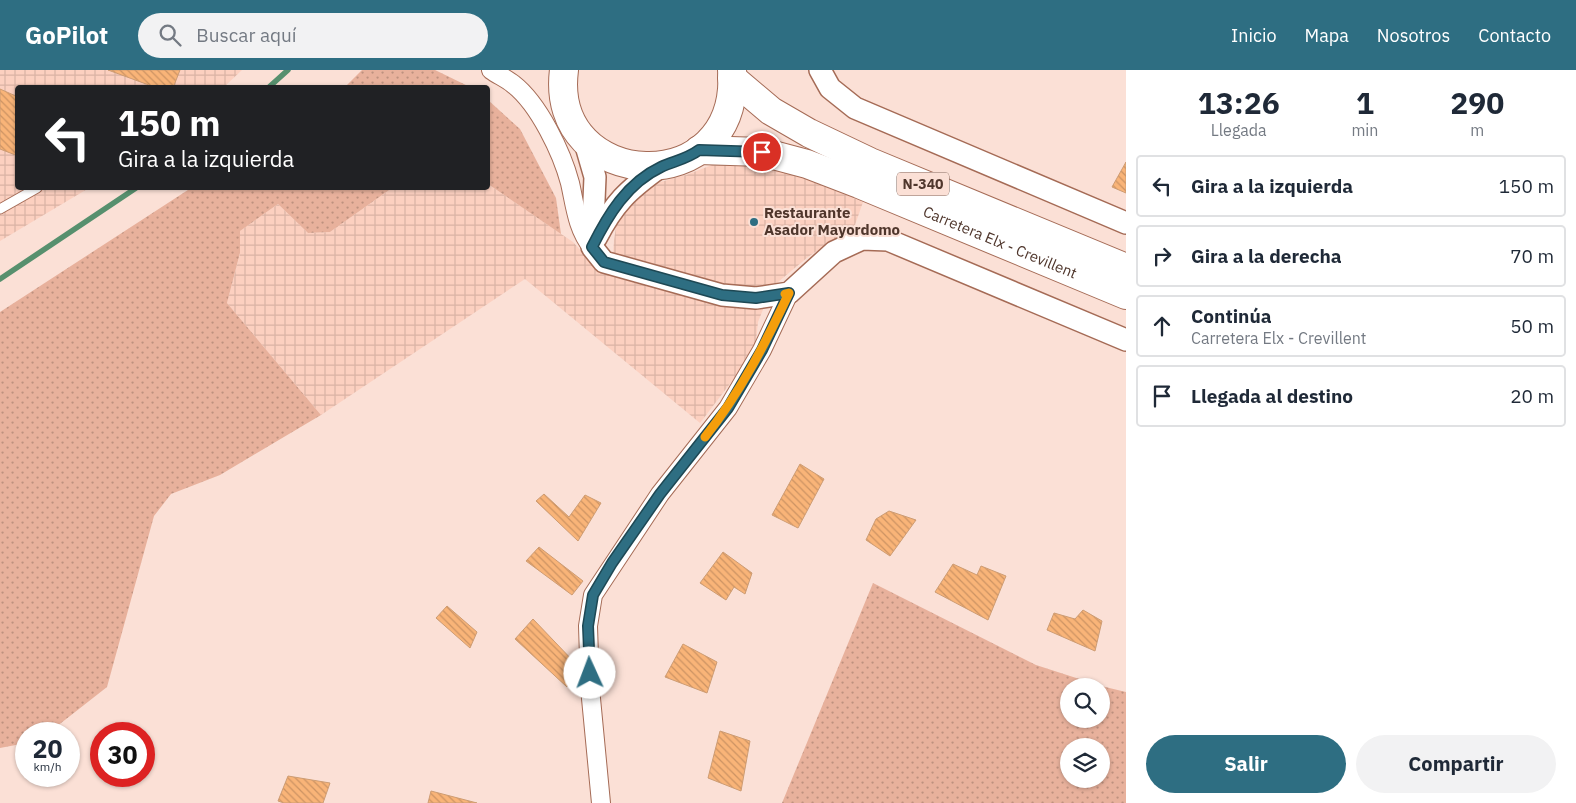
<!DOCTYPE html>
<html lang="es">
<head>
<meta charset="utf-8">
<style>
	body { margin:0; font-family:"IBM Plex Sans",sans-serif; background:#f2f2f3; color:#1f2937; height:100vh; display:flex; flex-direction:column; font-size:19px; white-space:nowrap }
	* { box-sizing:border-box; margin:0 }
	p { font-size:16px; color:#747a83 }
	.icon { flex:none; width:28px; height:28px; fill:none; stroke:currentColor; stroke-width:2; stroke-linecap:round; stroke-linejoin:round }
	.map { position:relative; flex:1; overflow:hidden }
	.sheet { display:flex; flex-direction:column; background:#fff; width:450px }
	.sheet>* { flex:none }
	.hud { position:absolute; left:15px; top:15px; width:475px; height:105px; border-radius:5px; box-shadow:0 1px 4px #0004; background:#202124; color:#fff; overflow:hidden }
	.fabs { position:absolute; left:1060px; top:608px; display:grid; gap:10px }
	.fabs a { display:grid; place-items:center; width:50px; height:50px; border-radius:50%; background:#fff; box-shadow:0 1px 4px #0004; font-size:25px }
	.speed { position:absolute; left:15px; top:652px; display:flex; gap:10px; font-size:25px; font-weight:700; text-align:center }
	.speed>* { display:grid; place-content:center; width:65px; height:65px; border-radius:50%; background:#fff; box-shadow:0 1px 4px #0004; line-height:1 }
	.speed small { font-size:12px; font-weight:400 }
	.speed .limit { border:8px solid #d22; background:#fff; color:#111 }
	.pin { position:absolute; display:grid; place-items:center; width:42px; height:42px; color:#fff; margin:-21px; border:2px solid #fff; border-radius:50%; box-shadow:0 1px 5px #0007 }
	.me { position:absolute; width:55px; margin:-28px; rotate:358deg; stroke-linejoin:round; filter:drop-shadow(0 0 4px #0008) }
	.turn { display:flex; align-items:center; gap:18px; height:105px; padding:0 20px; font-size:22px }
	.turn .icon { width:65px; height:65px; stroke-width:2.5 }
	.turn b { display:block; font-size:35px; line-height:42px }
	.eta { display:flex; justify-content:space-evenly; align-items:center; height:85px; text-align:center }
	.eta b { font-size:30px; font-weight:800; line-height:35px }
	.cta { display:flex; gap:10px; margin-top:auto; padding:10px 20px }
	.cta a { flex:1; height:58px; border-radius:30px; background:#2e6e82; color:#fff; font-size:20px; font-weight:800; line-height:58px; text-align:center }
	.cta a+a { background:#f2f2f3; color:#1f2937 }
	ul { padding:0; list-style:none }
	li { display:flex; align-items:center; gap:15px; height:62px; margin:0 10px 8px; padding:0 10px; border:2px solid #e0e1e3; border-radius:5px }
	li div { flex:1 }
	li b { display:block; font-size:19px }
	li em { font-style:normal }
	header { display:flex; align-items:center; gap:30px; box-sizing:border-box; height:70px; padding:0 25px; background:#2e6e82; color:#fff }
	header strong { font-size:24px }
	nav { display:flex; gap:28px; margin-inline-start:auto; font-size:18px }
	.search { width:350px; height:45px; background:#f2f2f3; display:flex; align-items:center; gap:12px; box-sizing:border-box; padding:0 18px; border-radius:28px; color:#747a83; font-size:19px }
	main { display:flex; flex:1; min-height:0 }
	.map>svg:first-child { display:block }
	.industrial { fill:url(#industrial-grid) }
	.grass { fill:url(#grass-dots); fill-rule:evenodd }
	.lines { fill:none; stroke-linecap:round; stroke-linejoin:round }
	.stream { stroke:#57906e; stroke-width:5.5 }
	.building { fill:url(#building-back-hatch); stroke:#cd9c73 }
	.service-casing { stroke:#a56b56; stroke-width:11 }
	.minor-casing { stroke:#a56b56; stroke-width:20 }
	.tertiary-casing { stroke:#a56b56; stroke-width:24 }
	.trunk-casing { stroke:#a56b56; stroke-width:30 }
	.service { stroke:#fff; stroke-width:9 }
	.minor { stroke:#fff; stroke-width:18 }
	.tertiary { stroke:#fff; stroke-width:21 }
	.trunk { stroke:#fff; stroke-width:28 }
	.route-casing { stroke:#1e4854; stroke-width:12 }
	.route { stroke:#2e6e82; stroke-width:9 }
	.slow { stroke:#f59e0b; stroke-width:9 }
	.poi-dot { fill:#2e6e82; stroke:#fbe0d6; stroke-width:2 }
	.labels { text-anchor:middle; stroke-width:4; stroke-linejoin:round; paint-order:stroke }
	.shield { fill:#fbe0d6; stroke:#83695f; stroke-width:1 }
	.shield-label { font-size:14px; font-weight:bold; fill:#4f362c }
	.poi-label { font-size:15px; font-weight:bold; fill:#4f362c; stroke:#fbe0d6; text-anchor:start }
	.street-label { font-size:15px; fill:#4f362c; stroke:#fbe0d6 }
</style>
</head>
<body>
<header>
<strong>GoPilot</strong>
<div class="search"><svg class="icon" aria-label="search" viewBox="0 0 24 24"><circle cx="10" cy="10" r="6"/><path d="M15 15l6 6"/></svg>Buscar aquí</div>
<nav><a>Inicio</a><a>Mapa</a><a>Nosotros</a><a>Contacto</a></nav>
</header>
<main>
<div class="map">
<svg width="1126" height="733" viewBox="0 0 1126 733">
	<defs>
		<pattern id="industrial-grid" width="8" height="8" patternUnits="userSpaceOnUse" patternTransform="scale(1.25)"><rect width="8" height="8" fill="#fcd0c0"/><path d="M0 4h8M4 0v8" fill="none" stroke="#dab3a5"/></pattern>
		<pattern id="grass-dots" width="8" height="8" patternUnits="userSpaceOnUse" patternTransform="scale(1.25)"><rect width="8" height="8" fill="#e8b19c"/><path d="M2 2h.1M6 6h.1" fill="none" stroke="#be917f" stroke-width="1.8" stroke-linecap="round"/></pattern>
		<pattern id="building-back-hatch" width="6" height="6" patternUnits="userSpaceOnUse" patternTransform="scale(1.25)"><rect width="6" height="6" fill="#f9b478"/><path d="M-1 5l2 2M0 0l6 6M5-1l2 2" fill="none" stroke="#cc9363"/></pattern>
	</defs>
	<rect width="100%" height="100%" fill="#fbe0d6"/>
	<g class="industrial">
		<polygon points="0,0 242,0 224,17 18,18 18,118 89,118 0,171"/>
		<polygon points="725,90 769,94 863,132 855,155 808,187 772,217 758,252 755,281 700,353 525,209 321,345 227,233 240,184 240,161 278,134 308,163 330,162 392,118 488,118 488,114 573,172 595,196 612,202 614,170 619,137 653,114 686,105"/>
	</g>
	<g class="grass">
		<polygon points="362,0 435,0 470,17 345,17"/>
		<polygon points="488,30 520,59 556,128 561,164 488,114"/>
		<polygon points="191,118 392,118 330,162 308,163 278,134 240,161 240,183 227,233 321,345 220,405 171,424 154,446 107,617 47,664 26,664 26,673 0,678 0,242"/>
		<path d="M873,513L1036,595L1101,616H1069V649H1101V616L1126,622V733H782ZM1069,676H1101V709H1069Z"/>
	</g>
	<g class="lines">
		<g class="stream">
			<polyline points="268,18 288,0"/>
			<polyline points="0,209 136,118"/>
		</g>
	</g>
	<g class="building">
		<polygon points="108,0 180,0 173,18 157,18"/>
		<polygon points="0,19 18,27 18,86 0,79"/>
		<polygon points="1126,92 1126,123 1112,117"/>
		<polygon points="800,394 824,409 798,458 772,445"/>
		<polygon points="544,424 569,447 585,425 601,433 578,471 536,431"/>
		<polygon points="889,441 916,450 890,486 866,470 876,449"/>
		<polygon points="539,477 583,511 572,525 526,491"/>
		<polygon points="723,482 752,503 745,524 734,517 726,530 700,513"/>
		<polygon points="953,494 977,505 981,496 1006,506 988,550 935,522"/>
		<polygon points="447,536 477,562 470,578 436,548"/>
		<polygon points="1083,540 1102,551 1095,581 1047,560 1054,543 1075,549"/>
		<polygon points="533,549 576,594 567,617 515,569"/>
		<polygon points="683,574 717,592 707,623 665,607"/>
		<polygon points="720,661 750,671 741,721 708,708"/>
		<polygon points="288,706 330,713 323,733 284,733 278,731"/>
		<polygon points="431,721 477,733 428,733"/>
	</g>
	<g class="lines">
		<g class="service-casing">
			<polyline id="service" points="0,139 37,118"/>
		</g>
		<g class="minor-casing">
			<g id="minor">
				<path d="M491,0C498,5 507,9 513,14C539,34 562,83 570,113C575,135 577,159 592,177"/>
				<polyline points="601,733 590,618 588,556 593,525 660,424 728,338 762,280 789,223"/>
			</g>
		</g>
		<g class="tertiary-casing">
			<g id="tertiary">
				<polyline points="820,0 830,18 855,38 1126,153"/>
				<polyline points="584,69 595,107 592,177 604,192 722,225 756,228 789,223 834,182 862,169 888,170 1126,270"/>
				<path d="M596,168C614,133 628,120 660,97"/>
			</g>
		</g>
		<g class="trunk-casing">
			<g id="trunk">
				<path d="M564,0C548,123 742,133 732,0"/>
				<polyline points="732,8 771,41 809,63 870,92 1126,198"/>
				<path id="s1" d="M699,80L762,82L807,94L859,114L1126,225"/>
			</g>
		</g>
		<use href="#service" class="service"/>
		<use href="#minor" class="minor"/>
		<use href="#tertiary" class="tertiary"/>
		<use href="#trunk" class="trunk"/>
	</g>
	<g class="lines">
		<g class="route-casing">
			<path id="route" d="M590,603L588,556L593,525L612,493L660,424L728,338L762,280L789,223L756,228L722,225L604,192L592,177C608,145 627,113 661,97C674,91 687,89 699,80L762,82"/>
		</g>
		<use href="#route" class="route"/>
		<path class="slow" d="M705,367C740,323 765,274 789,223L785,224"/>
	</g>
	<circle class="poi-dot" cx="754" cy="152" r="5"/>
	<g class="labels">
		<rect class="shield" x="897" y="102.5" width="52" height="23" rx="4"/>
		<g class="shield-label">
			<text x="923" y="119">N-340</text>
		</g>
		<g class="poi-label">
			<text x="764" y="148">Restaurante<tspan x="764" dy="17">Asador Mayordomo</tspan></text>
		</g>
		<g class="street-label">
			<text dy="5" stroke="none"><textPath href="#s1" startOffset="318">Carretera Elx - Crevillent</textPath></text>
		</g>
	</g>
</svg>
<div class="fabs">
<a><svg class="icon" aria-label="search" viewBox="0 0 24 24"><circle cx="10" cy="10" r="6"/><path d="M15 15l6 6"/></svg></a>
<a><svg class="icon" aria-label="layers" viewBox="0 0 24 24"><path d="M12 4l9 5-9 5-9-5zM3 14l9 5 9-5"/></svg></a>
</div>
<div class="speed"><div>20<small>km/h</small></div><div class="limit">30</div></div>
<div class="pin" style="left:762px;top:82px;background:#d93025"><svg class="icon" aria-label="arrive" viewBox="0 0 24 24"><path d="M6 21V4h12l-3 4 3 4H6"/></svg></div>
<svg class="me" style="left:590px;top:603px" viewBox="-20 -20 40 40"><circle r="19" fill="#fff"/><path d="M0-13L10 11 0 6-10 11z" fill="#2e6e82"/></svg>
<div class="hud">
<div class="turn"><svg class="icon" aria-label="left" viewBox="0 0 24 24"><path d="M17 20v-9H6M10 6l-5 5 5 5"/></svg><div><b>150 m</b>Gira a la izquierda</div></div>
</div>
</div>
<section class="sheet">
<div class="eta">
<div><b>13:26</b><p>Llegada</p></div>
<div><b>1</b><p>min</p></div>
<div><b>290</b><p>m</p></div>
</div>
<ul>
<li><svg class="icon" aria-label="left" viewBox="0 0 24 24"><path d="M17 20v-9H6M10 6l-5 5 5 5"/></svg><div><b>Gira a la izquierda</b></div><em>150 m</em></li>
<li><svg class="icon" aria-label="right" viewBox="0 0 24 24"><path d="M7 20v-9h11M14 6l5 5-5 5"/></svg><div><b>Gira a la derecha</b></div><em>70 m</em></li>
<li><svg class="icon" aria-label="ahead" viewBox="0 0 24 24"><path d="M12 20V5M6 11l6-6 6 6"/></svg><div><b>Continúa</b><p>Carretera Elx - Crevillent</p></div><em>50 m</em></li>
<li><svg class="icon" aria-label="arrive" viewBox="0 0 24 24"><path d="M6 21V4h12l-3 4 3 4H6"/></svg><div><b>Llegada al destino</b></div><em>20 m</em></li>
</ul>
<div class="cta"><a>Salir</a><a>Compartir</a></div>
</section>
</main>
</body>
</html>
